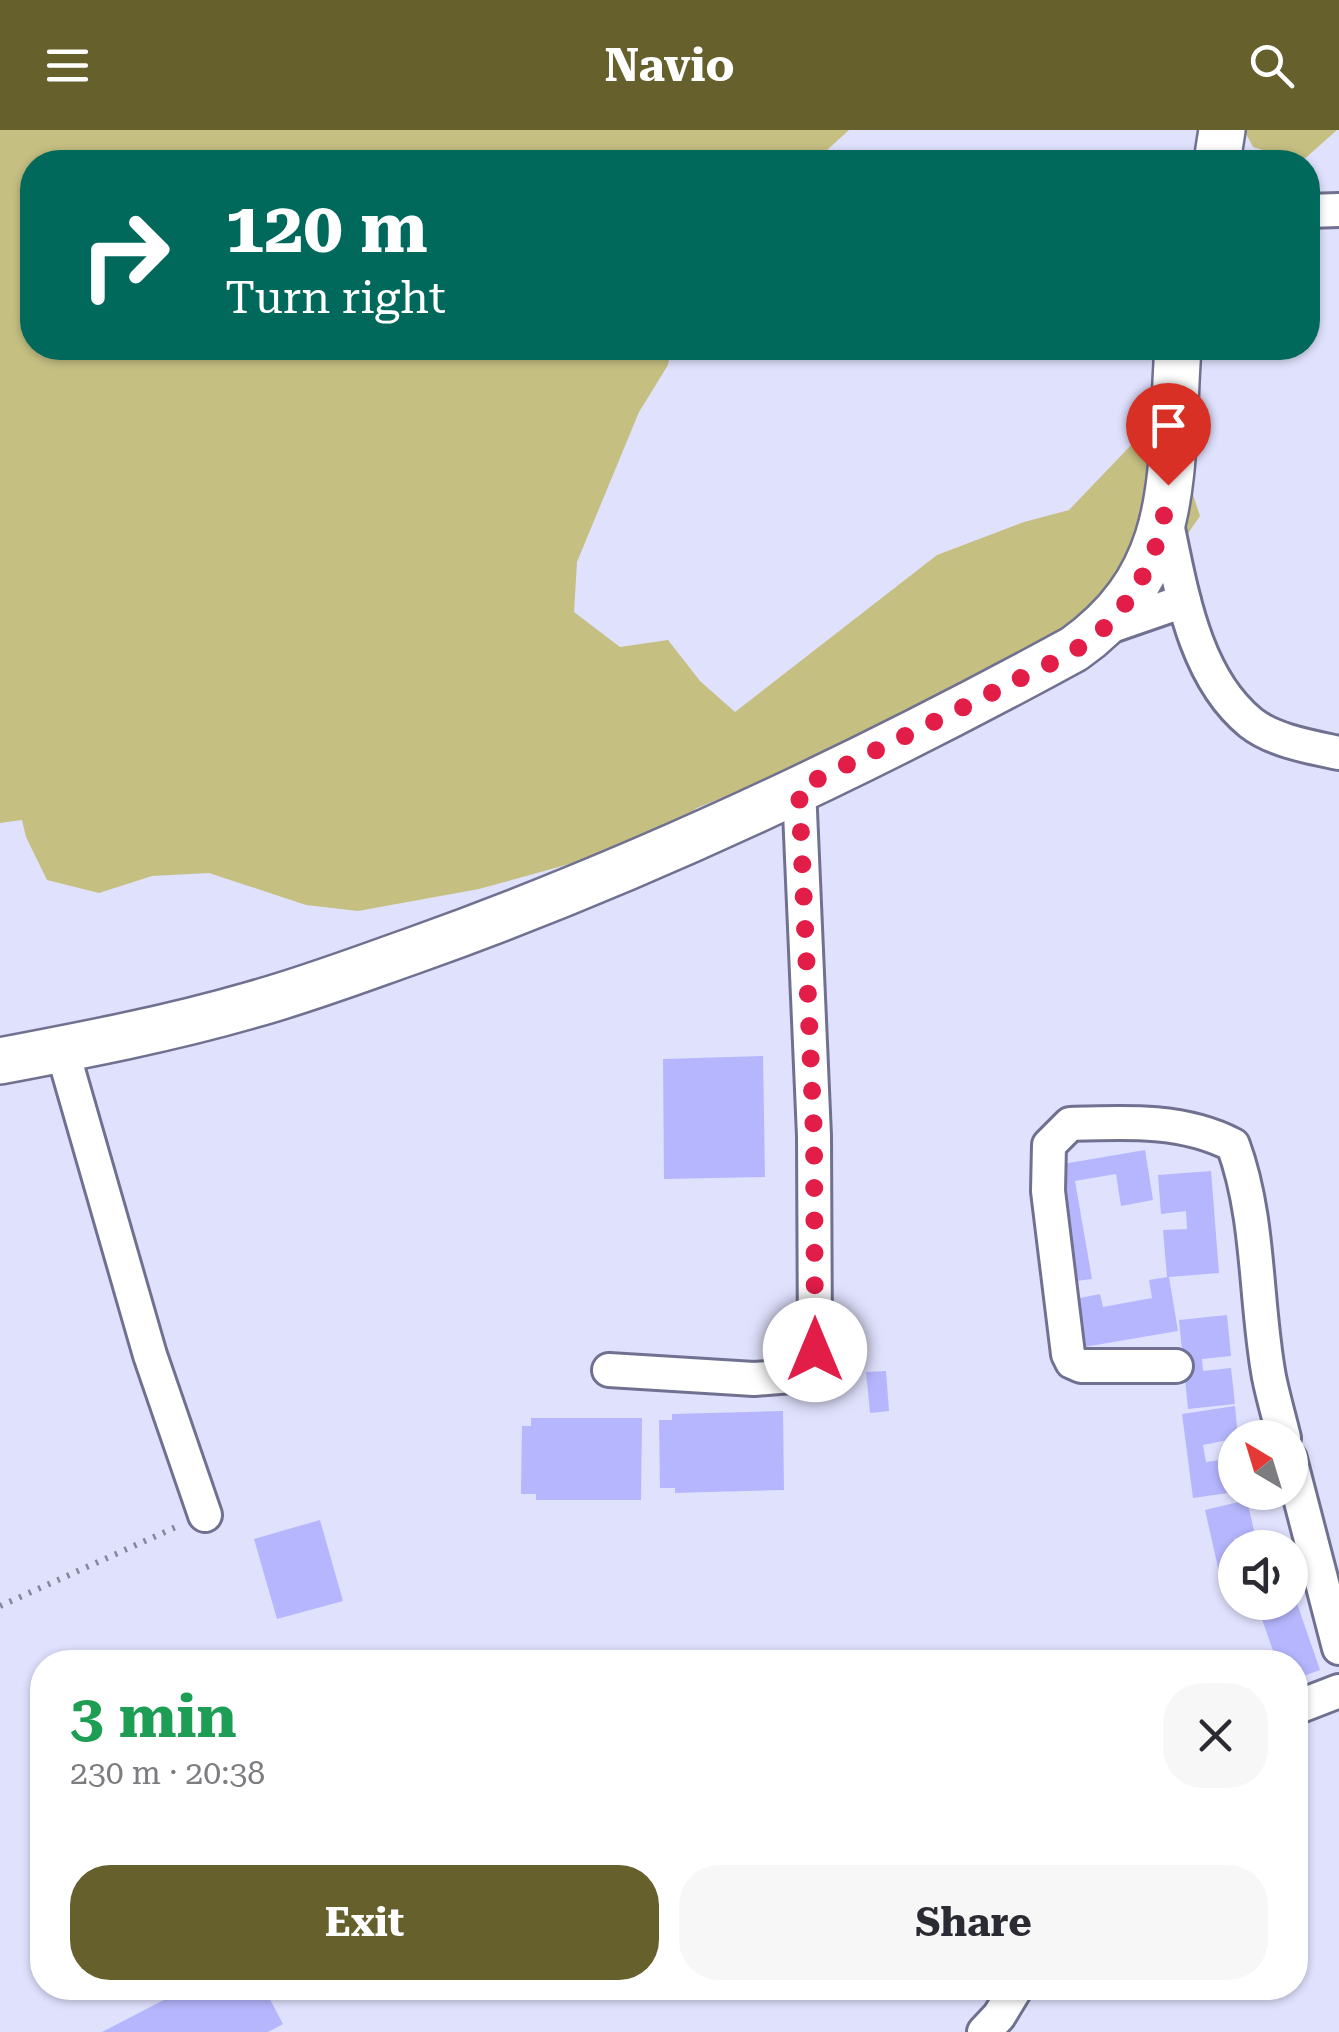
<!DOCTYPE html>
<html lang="en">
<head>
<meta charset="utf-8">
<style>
	body { margin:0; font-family:"Roboto Serif",serif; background:#f7f7f7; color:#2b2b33; height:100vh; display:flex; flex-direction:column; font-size:38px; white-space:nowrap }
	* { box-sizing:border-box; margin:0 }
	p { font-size:32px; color:#7c7c81 }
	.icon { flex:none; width:55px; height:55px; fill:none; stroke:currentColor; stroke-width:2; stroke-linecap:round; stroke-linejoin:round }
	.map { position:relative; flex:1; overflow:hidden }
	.panel { position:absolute; left:30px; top:1520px; width:1278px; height:350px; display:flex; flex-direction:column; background:#fff; border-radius:40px; box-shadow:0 2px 8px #0004 }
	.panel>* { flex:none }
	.hud { position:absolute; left:20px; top:20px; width:1300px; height:210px; border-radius:40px; box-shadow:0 2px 8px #0004; background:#00695c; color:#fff; overflow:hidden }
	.needle { width:65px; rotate:322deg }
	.buttons { position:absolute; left:1218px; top:1290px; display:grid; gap:20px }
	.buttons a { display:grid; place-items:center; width:90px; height:90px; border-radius:50%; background:#fff; box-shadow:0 2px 8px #0004; font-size:50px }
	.pin { position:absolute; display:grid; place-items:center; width:85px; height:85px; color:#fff; margin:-102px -42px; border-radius:50% 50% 50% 0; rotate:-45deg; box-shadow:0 0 10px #0007 }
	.pin .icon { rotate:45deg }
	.me { position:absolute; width:110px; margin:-55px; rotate:0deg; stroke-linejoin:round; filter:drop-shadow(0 0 8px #0008) }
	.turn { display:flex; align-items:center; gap:35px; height:210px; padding:0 40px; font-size:45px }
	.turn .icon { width:130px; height:130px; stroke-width:2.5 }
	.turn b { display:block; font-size:70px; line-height:85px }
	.round { display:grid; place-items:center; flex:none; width:105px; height:105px; border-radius:40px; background:#f7f7f7 }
	.head { display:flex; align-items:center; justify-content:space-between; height:170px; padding:0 40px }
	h1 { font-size:60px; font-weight:700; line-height:75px; color:#1e9e55 }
	.cta { display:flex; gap:20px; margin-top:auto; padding:20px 40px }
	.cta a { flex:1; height:115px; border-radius:40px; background:#66602d; color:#fff; font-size:40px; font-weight:700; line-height:115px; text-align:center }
	.cta a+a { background:#f7f7f7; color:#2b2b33 }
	header { display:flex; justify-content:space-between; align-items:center; height:130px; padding:0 40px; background:#66602d; color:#fff; font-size:45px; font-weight:700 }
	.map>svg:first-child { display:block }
	.green { fill:#c5bf82 }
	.building { fill:#b6b6fe }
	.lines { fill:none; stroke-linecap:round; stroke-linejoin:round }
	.street-casing { stroke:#707190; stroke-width:38 }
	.secondary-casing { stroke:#707190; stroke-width:50 }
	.path { stroke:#86879c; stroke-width:6; stroke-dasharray:2.5 8; stroke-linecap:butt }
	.street { stroke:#fff; stroke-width:32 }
	.secondary { stroke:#fff; stroke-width:45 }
	.route { stroke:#e11d48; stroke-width:18; stroke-dasharray:0 32.4 }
</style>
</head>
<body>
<header><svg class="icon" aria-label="menu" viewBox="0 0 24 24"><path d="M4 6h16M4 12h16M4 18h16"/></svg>Navio<svg class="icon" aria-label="search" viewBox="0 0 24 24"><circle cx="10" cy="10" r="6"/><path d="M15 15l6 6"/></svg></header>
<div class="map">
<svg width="1339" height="1902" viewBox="0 0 1339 1902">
	<rect width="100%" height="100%" fill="#e0e1fd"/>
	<g class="green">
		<polygon points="0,0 849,0 814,32 32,32 32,218 671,218 668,235 639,282 577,432 574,482 620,517 668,510 700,551 735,582 937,425 1024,392 1069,380 1135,311 1183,334 1200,386 1138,476 793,639 697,678 656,710 479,759 358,781 306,775 209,743 152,746 99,763 47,750 26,707 22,690 0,693"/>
		<polygon points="1244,0 1337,0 1301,32 1253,17"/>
	</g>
	<g class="building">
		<polygon points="763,926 765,1047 664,1049 663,929"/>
		<polygon points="1145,1020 1153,1070 1121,1076 1116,1044 1075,1051 1092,1149 1076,1151 1057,1035"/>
		<polygon points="1211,1041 1219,1143 1169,1147 1178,1201 1078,1218 1070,1170 1100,1164 1103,1177 1152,1168 1149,1150 1167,1147 1163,1100 1187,1099 1186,1081 1161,1084 1158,1045"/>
		<polygon points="1227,1185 1231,1226 1202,1229 1203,1241 1231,1238 1235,1274 1188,1279 1179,1190"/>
		<polygon points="886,1241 889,1281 870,1283 866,1242"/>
		<polygon points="1235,1276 1238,1308 1203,1315 1206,1332 1235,1328 1235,1362 1193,1368 1182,1284"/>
		<polygon points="783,1281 784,1360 675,1363 675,1358 660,1358 659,1290 672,1290 672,1284"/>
		<polygon points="531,1288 642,1288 641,1370 536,1370 536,1364 521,1364 522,1296 531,1296"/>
		<polygon points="1247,1370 1255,1405 1234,1409 1235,1461 1224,1464 1205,1380"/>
		<polygon points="320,1390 343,1471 277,1489 254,1409"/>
		<polygon points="1290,1453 1320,1540 1295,1549 1295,1532 1277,1532 1256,1472 1290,1472"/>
		<polygon points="187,1858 264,1858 283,1894 268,1902 102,1902"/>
	</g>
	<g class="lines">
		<g class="street-casing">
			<g id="street">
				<polyline points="1308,81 1339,80"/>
				<path d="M1166,389C1181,458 1193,546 1251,593C1274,611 1311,617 1339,623"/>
				<polyline points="1103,499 1184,471"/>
				<polyline points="62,919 150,1225 205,1385"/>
				<path d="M1176,1236H1081L1072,1232L1068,1224L1048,1061L1049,1015L1070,994C1125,992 1184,989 1233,1015C1260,1088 1255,1171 1269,1247C1273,1267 1279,1287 1284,1308"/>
				<polyline points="609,1240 754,1249 792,1246 809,1235 815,1220 814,1006 799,658"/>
				<polyline points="1290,1329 1339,1518"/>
				<polyline points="1295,1578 1339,1561"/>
				<polyline points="984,1902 999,1886 1016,1858"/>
			</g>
		</g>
		<g class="secondary-casing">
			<g id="secondary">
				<polyline points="1217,32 1222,0"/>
				<path d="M0,931C84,915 168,899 251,875C306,860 361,839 415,820C642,739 863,634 1074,519C1185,440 1169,339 1178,218"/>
			</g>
		</g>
		<polyline class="path" points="0,1476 176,1397"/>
		<use href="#street" class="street"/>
		<use href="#secondary" class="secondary"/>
	</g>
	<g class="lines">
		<path class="route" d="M815,1220L814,1006L799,658C868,624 937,591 1005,556C1037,539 1077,524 1104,498C1144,458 1164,410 1168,355"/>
	</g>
</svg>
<div class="buttons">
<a><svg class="needle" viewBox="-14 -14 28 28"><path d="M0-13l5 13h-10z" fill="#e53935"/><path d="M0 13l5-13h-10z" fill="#7c7c81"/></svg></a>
<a><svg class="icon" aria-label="sound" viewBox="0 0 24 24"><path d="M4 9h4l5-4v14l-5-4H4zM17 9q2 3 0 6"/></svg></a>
</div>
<div class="pin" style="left:1168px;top:355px;background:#d93025"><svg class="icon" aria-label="arrive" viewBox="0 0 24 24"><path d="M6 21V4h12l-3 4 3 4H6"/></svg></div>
<svg class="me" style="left:815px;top:1220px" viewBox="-20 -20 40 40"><circle r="19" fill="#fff"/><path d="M0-13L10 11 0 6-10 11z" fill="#e11d48"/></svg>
<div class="hud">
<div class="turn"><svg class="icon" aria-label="right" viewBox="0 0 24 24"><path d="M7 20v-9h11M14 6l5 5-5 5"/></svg><div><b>120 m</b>Turn right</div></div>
</div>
<section class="panel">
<div class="head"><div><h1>3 min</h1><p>230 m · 20:38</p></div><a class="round"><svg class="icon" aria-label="close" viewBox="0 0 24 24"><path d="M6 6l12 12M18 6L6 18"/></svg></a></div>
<div class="cta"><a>Exit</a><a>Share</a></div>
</section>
</div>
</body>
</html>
